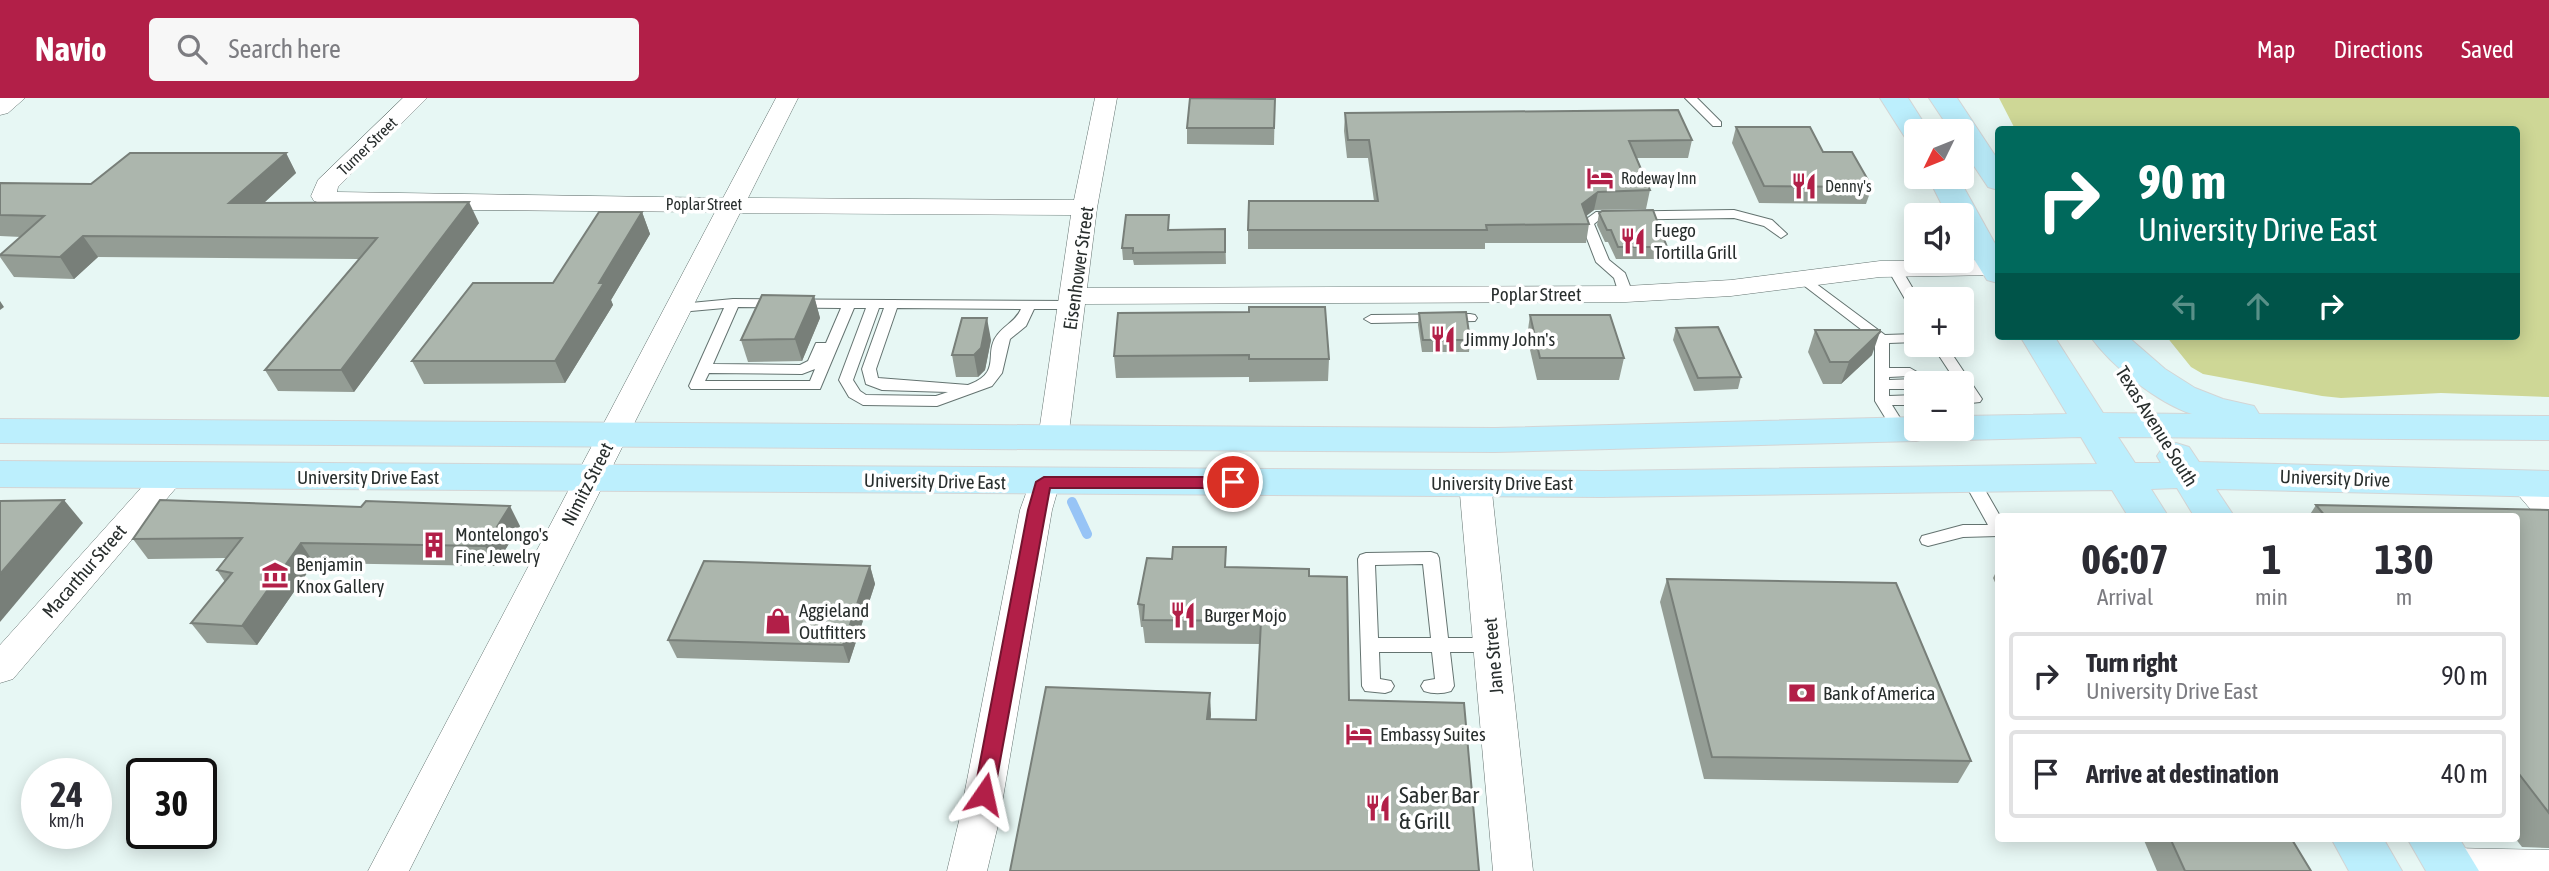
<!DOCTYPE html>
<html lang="en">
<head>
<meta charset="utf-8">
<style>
	body { margin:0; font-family:"Asap Condensed",sans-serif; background:#f7f7f7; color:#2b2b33; height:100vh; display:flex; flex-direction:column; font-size:26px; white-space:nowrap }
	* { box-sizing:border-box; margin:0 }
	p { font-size:23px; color:#7c7c81 }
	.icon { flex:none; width:38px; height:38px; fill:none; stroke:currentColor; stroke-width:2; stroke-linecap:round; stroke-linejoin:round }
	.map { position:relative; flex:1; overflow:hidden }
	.details { position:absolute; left:1995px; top:415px; width:525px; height:329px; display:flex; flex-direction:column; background:#fff; border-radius:7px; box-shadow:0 4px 18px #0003 }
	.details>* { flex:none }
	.guide { position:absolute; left:1995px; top:28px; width:525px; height:214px; border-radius:7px; box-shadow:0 4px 18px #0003; background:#00695c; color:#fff; overflow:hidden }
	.needle { width:46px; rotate:227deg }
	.buttons { position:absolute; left:1904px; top:21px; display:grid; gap:14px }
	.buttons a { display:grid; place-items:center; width:70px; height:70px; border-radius:7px; background:#fff; box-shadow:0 4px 18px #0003; font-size:35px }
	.speed { position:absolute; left:21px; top:660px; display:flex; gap:14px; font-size:35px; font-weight:700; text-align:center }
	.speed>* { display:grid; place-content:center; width:91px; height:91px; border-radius:50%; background:#fff; box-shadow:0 4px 18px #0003; line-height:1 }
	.speed small { font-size:18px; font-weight:400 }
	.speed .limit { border:4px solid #111; border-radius:10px; background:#fff; color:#111 }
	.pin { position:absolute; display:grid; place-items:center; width:60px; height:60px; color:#fff; margin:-30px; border:4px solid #fff; border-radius:50%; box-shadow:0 2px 7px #0007 }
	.me { position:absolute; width:77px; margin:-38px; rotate:11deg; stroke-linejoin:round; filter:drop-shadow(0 0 5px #0008) }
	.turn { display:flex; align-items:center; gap:24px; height:147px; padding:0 28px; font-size:32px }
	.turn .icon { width:91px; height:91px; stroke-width:2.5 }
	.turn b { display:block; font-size:49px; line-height:60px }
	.lanes { display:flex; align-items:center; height:66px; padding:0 28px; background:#0003; justify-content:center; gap:35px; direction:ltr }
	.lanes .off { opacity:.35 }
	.eta { display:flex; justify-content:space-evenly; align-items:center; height:119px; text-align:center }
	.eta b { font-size:42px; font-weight:700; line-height:49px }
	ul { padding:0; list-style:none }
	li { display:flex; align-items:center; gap:21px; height:88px; margin:0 14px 10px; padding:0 14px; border:4px solid #e1e1e2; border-radius:7px }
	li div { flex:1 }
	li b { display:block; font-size:26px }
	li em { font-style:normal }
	header { display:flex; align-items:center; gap:42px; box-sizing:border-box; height:98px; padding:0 35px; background:#b21f48; color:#fff }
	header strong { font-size:33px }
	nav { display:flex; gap:38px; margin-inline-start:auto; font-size:24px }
	.search { width:490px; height:63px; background:#f7f7f7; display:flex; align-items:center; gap:18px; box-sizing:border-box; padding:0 24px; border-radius:7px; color:#7c7c81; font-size:26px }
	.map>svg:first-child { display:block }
	.green { fill:#ced796 }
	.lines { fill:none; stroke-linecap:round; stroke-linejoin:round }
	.stream { stroke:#97c4f6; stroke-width:10 }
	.service-casing { stroke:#647370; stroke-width:2 }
	.minor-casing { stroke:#647370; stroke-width:1 }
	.primary-casing { stroke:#d4d5d5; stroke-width:2 }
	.service { fill:#fff; fill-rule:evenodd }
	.minor { fill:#fff; fill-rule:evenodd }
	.primary { fill:#bceffd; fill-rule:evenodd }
	.wall { fill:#949d95 }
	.shaded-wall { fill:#787f79 }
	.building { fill:#acb6ad; stroke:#787f79; stroke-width:2 }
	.route { fill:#b21f48; stroke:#74142f; stroke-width:2 }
	.labels { text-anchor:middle; stroke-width:7; stroke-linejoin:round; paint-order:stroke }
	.far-street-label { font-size:16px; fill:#282e2d; stroke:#fff }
	.far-poi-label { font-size:16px; fill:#282e2d; stroke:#fff; text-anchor:start }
	.poi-label { font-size:19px; fill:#282e2d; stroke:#fff; text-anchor:start }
	.street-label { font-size:19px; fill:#282e2d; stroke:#fff }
	.near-poi-label { font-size:23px; fill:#282e2d; stroke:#fff; text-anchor:start }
</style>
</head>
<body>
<header>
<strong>Navio</strong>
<div class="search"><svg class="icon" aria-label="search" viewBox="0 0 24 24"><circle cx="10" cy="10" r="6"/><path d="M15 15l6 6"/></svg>Search here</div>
<nav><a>Map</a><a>Directions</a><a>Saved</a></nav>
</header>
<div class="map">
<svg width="2549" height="773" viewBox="0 0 2549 773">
	<rect width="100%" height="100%" fill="#e7f7f4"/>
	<polygon class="green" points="1999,0 2549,0 2549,299 2441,295 2341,300 2322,298 2203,276 2191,269 2166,238 2516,238 2516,32 2015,31"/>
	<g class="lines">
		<polyline class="stream" points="1072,404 1087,436"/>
		<g class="service-casing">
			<g id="service">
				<polygon points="1685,0 1697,0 1721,24 1721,28 1713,28"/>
				<polygon points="1734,112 1772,122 1787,136 1781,140 1764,128 1734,120 1599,122 1594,126 1609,162 1625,175 1633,196 1626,200 1619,196 1614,180 1596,164 1581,125 1596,114"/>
				<polygon points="1894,166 1899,167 1919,201 1916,201 1916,212 1909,208 1887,170"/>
				<polygon points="1803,176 1885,237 1916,236 1916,244 1889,245 1889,270 1910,270 1917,274 1910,278 1889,279 1889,282 1916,281 1923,285 1916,285 1916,291 1889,291 1889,298 1916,297 1916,307 1892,307 1907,331 1904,334 1894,334 1875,303 1875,242 1798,183 1798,177"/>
				<path d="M733,201L1073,203L1080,207L1073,211H1034L1026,228L1010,241L1002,275L992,288L937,308L863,307L849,299L839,282L866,210H854L820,291H691L689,288L724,210L680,214L673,210L680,206ZM738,209L841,210L826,245H816L808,263L800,267L713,266ZM879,210H884L862,271L866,286L882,292L948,294L936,298L866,297L860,293L853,282ZM897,210L1021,211C1015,224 1006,226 998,236C982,255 1004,274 968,287L878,280L876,271ZM815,271L810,283H705L709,275L802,276Z"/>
				<polygon points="1470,216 1475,217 1477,220 1475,223 1371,225 1364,221 1371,217"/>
				<polygon points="1932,247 1946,247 1982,301 1980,304 1962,306 1962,296 1965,296 1962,285 1957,285"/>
				<polygon points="1971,377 1977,378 2000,418 1998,438 1963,439 1928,448 1922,446 1920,442 1922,438 1963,427 1988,427 1963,382"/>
				<path d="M1431,454L1437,456L1439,460L1448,540H1492L1498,542L1501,547L1498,552L1492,554H1450L1454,588L1451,593C1442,596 1433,596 1424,593L1421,588L1424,583L1435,581L1432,554H1379L1380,581L1391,583L1394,588L1391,593L1385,595L1365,593L1362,588L1358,461L1360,457L1366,455ZM1423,466L1431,540H1378L1375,467Z"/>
			</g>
		</g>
		<g class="minor-casing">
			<g id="minor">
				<polygon points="0,0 25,0 8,15 0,17"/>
				<polygon points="403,0 427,0 338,89 337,94 723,100 776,0 798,0 748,100 1074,102 1095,0 1117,0 1097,110 1087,190 1626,188 1731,182 1880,163 1995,162 1998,163 1998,177 1880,179 1731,198 1626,204 1085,206 1068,341 1064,348 1053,351 1042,348 1038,341 1071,117 740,115 409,773 368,773 715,114 340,111 314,103 311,98 318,82"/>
				<polygon points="170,366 181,370 186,377 181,384 13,581 0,585 0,547 159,370"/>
				<polygon points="1044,373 1055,376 1060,384 1052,412 999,723 987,773 947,773 959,723 1020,412 1033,376"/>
				<polygon points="1475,374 1486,377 1491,385 1533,773 1493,773 1459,385 1464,377"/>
				<polygon points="2524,374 2535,377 2549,392 2549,423 2538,420 2508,385 2513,377"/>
				<polygon points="2450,750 2549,752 2549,773 2432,773 2430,768 2436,755"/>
			</g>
		</g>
		<g class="primary-casing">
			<g id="primary">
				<polygon points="1880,0 1908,0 1929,33 1916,33 1916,43 1906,41"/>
				<polygon points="1929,0 1957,0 1998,62 1998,92 1988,89 1962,50 1962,33 1951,33"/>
				<polygon points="1928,79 1958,79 1998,151 1998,185 1987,182 1962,142 1962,117 1947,117"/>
				<path d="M2020,238H2054L2103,315L2192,316C2158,305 2111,268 2090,238H2127L2165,271L2195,290L2223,301L2254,308L2259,316L2549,318V342L2118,339L2135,365H2161L2157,358L2163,349L2176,345L2189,349L2199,364L2549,373V399L2216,391L2234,418H2194L2177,390L2151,391L2168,418H2128L2112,392L1601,399L0,389V363L1601,373L2097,366L2081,339L1962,342L1949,338L1944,331H1962V318L2067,316Z"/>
				<polygon points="1916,319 1916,331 1934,331 1929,340 1916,343 1495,354 0,345 0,321 1495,330"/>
				<polygon points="2331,740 2383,740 2402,773 2349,773"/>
				<polygon points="2407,740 2459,740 2479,773 2426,773"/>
			</g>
		</g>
		<use href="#service" class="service"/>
		<use href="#minor" class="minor"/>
		<use href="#primary" class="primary"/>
	</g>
	<g class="wall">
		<polygon points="1275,1 1274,47 1187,46 1187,30"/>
		<polygon points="1345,15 1692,42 1688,60 1637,60 1650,92 1646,111 1594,112 1586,118 1589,126 1586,145 1485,145 1485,151 1248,151 1248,132 1374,103 1368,60 1347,60 1344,33"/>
		<polygon points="1736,29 1823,54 1872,89 1866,106 1759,105 1732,45"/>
		<polygon points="286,55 296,75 264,105 479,125 354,294 278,293 265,272 359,161 98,159 74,181 14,179 0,159 0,156 21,139 0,138 0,85 91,86"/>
		<polygon points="642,114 650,136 611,202 613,207 565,285 424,286 412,263 553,185"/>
		<polygon points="1599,115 1667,149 1664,161 1616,161 1608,144 1605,144 1597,127"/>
		<polygon points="1225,131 1226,166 1134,167 1133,162 1123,162 1122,150 1170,132"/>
		<polygon points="814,198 820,220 802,263 748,264 741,242"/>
		<polygon points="1118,215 1329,261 1328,283 1249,284 1249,279 1116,280 1114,258"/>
		<polygon points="1419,215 1470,242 1469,254 1422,254 1418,227"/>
		<polygon points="1530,217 1624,260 1619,282 1537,282 1527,239"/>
		<polygon points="1676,230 1741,279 1738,291 1694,293 1673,242"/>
		<polygon points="1815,232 1872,257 1841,286 1823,286 1808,254"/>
		<polygon points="991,242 985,272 978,279 956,279 952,257"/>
		<polygon points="2316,407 2549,412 2549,750 2522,749 2515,740 2516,740 2516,418 2309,418"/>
		<polygon points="520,428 495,468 314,465 257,547 207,545 191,525 225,484 217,472 226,460 148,461 133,441"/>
		<polygon points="870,468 875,486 849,565 677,560 668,542"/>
		<polygon points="1226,469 1309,478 1349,602 1010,773 1210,595 1210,621 1256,622 1260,546 1145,545 1143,529 1141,529 1138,506"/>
		<polygon points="1998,470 1998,491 1993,480"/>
		<polygon points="1667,481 1971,663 1958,685 1704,681 1660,504"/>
		<polygon points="2143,740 2291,740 2311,773 2157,773"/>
	</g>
	<g class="shaded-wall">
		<polygon points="286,55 296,75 241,126 229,105"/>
		<polygon points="1598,94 1594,112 1578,124 1582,106"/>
		<polygon points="469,104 479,125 354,294 341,272"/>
		<polygon points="642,114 650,136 611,202 613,207 565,285 555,263 599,185"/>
		<polygon points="83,138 98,159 74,181 60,159"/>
		<polygon points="814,198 820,220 802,263 795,241"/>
		<polygon points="0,203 4,209 0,212"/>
		<polygon points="987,220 991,242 985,272 978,279 974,257"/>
		<polygon points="1880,234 1872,257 1841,286 1849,264"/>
		<polygon points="64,402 83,425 0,524 0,476"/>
		<polygon points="510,408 520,428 495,468 485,448"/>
		<polygon points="301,445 314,465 257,547 242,528"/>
		<polygon points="870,468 875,486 849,565 843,547"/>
		<polygon points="1210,595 1211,617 1209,643 1207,621"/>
	</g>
	<g class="building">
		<polygon points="1190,0 1275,1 1274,30 1187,30"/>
		<polygon points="1678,12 1692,42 1629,43 1650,92 1598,94 1582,106 1589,126 1486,127 1487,132 1248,132 1249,103 1378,103 1369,42 1348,42 1345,15"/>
		<polygon points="1736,29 1810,29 1823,54 1852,54 1872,89 1764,88"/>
		<polygon points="130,55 286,55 229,105 469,104 341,272 265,272 377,140 83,138 60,159 0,157 44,118 0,117 0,85 91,86"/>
		<polygon points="1653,112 1667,149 1618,149 1611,132 1607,132 1599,115 1602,113"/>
		<polygon points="599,114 642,114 599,185 604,185 555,263 412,263 473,185 553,185"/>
		<polygon points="1126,117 1169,117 1168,132 1225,131 1225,154 1133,155 1133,150 1122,150"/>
		<polygon points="762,197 814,198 795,241 741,242"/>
		<polygon points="1249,209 1325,209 1329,261 1249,261 1249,257 1114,258 1118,215 1249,214"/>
		<polygon points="1466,214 1470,242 1423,242 1419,215"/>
		<polygon points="1530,217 1610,217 1624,260 1540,260"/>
		<polygon points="962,220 987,220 981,250 974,257 952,257"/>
		<polygon points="1718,229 1741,279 1698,280 1676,230"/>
		<polygon points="1815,232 1880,232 1880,234 1849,264 1830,264"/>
		<polygon points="64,402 0,476 0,403"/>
		<polygon points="160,402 361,409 366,403 510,408 485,448 301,445 242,528 191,525 232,475 217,472 242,440 133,441"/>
		<polygon points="2316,407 2549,412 2549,715 2516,672 2516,418 2325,418"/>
		<polygon points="1173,449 1226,449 1225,469 1309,471 1309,478 1347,479 1349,602 1464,605 1479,773 1010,773 1046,589 1210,595 1207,621 1256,622 1261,523 1143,522 1144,507 1138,506 1147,460 1172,461"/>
		<polygon points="704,463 870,468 843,547 668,542"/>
		<polygon points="1667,481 1896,485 1971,663 1712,659"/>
		<polygon points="2170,740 2291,740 2311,773 2185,773"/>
	</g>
	<polygon class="route" points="1044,379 1233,379 1240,384 1233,390 1050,390 994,696 991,702 984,704 977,702 974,696 1028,412 1036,384"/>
	<defs>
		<g id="hotel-bare" transform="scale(2.1)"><path d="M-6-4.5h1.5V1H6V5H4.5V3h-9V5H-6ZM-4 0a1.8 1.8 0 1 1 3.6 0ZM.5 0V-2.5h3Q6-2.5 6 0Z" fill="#b21f48" stroke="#fff" stroke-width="2.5" paint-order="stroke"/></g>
		<g id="restaurant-bare" transform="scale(2.1)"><path d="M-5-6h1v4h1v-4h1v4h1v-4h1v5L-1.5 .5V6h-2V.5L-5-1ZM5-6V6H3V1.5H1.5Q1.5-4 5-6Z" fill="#b21f48" stroke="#fff" stroke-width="2.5" paint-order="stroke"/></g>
		<g id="building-bare" transform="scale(2.1)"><path d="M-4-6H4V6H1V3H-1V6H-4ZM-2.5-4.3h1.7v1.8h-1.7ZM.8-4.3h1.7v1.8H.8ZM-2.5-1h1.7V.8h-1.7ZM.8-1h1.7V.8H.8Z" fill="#b21f48" stroke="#fff" stroke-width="2.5" paint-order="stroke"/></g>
		<g id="museum-bare" transform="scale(2.1)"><path d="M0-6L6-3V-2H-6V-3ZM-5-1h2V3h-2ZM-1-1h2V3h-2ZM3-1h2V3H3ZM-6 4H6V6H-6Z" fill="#b21f48" stroke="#fff" stroke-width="2.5" paint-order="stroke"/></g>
		<g id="shop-bare" transform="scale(2.1)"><path d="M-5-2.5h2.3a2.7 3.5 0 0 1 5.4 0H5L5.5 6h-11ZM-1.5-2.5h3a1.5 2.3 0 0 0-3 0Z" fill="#b21f48" stroke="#fff" stroke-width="2.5" paint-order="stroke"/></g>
		<g id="bank-bare" transform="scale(2.1)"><path d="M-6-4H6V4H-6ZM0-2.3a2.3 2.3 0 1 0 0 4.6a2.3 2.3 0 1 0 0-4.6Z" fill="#b21f48" stroke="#fff" stroke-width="2.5" paint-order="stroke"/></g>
	</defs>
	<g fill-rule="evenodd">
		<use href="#hotel-bare" x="1600" y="80"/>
		<use href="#restaurant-bare" x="1804" y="88"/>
		<use href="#restaurant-bare" x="1633" y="143"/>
		<use href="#restaurant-bare" x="1443" y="241"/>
		<use href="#building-bare" x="434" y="447"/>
		<use href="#museum-bare" x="275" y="477"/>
		<use href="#restaurant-bare" x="1183" y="517"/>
		<use href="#shop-bare" x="778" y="523"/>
		<use href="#bank-bare" x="1802" y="595"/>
		<use href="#hotel-bare" x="1359" y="636"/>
		<use href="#restaurant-bare" x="1378" y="710"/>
	</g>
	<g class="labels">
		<g class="far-street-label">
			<text transform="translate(367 48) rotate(-44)" y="6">Turner Street</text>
			<text x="704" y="112">Poplar Street</text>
		</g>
		<g class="far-poi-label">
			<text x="1621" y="86">Rodeway Inn</text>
			<text x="1825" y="94">Denny's</text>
		</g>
		<g class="poi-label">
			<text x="1654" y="139">Fuego<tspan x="1654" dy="22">Tortilla Grill</tspan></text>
			<text x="1464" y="248">Jimmy John's</text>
			<text x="455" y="443">Montelongo's<tspan x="455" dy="22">Fine Jewelry</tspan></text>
			<text x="296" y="473">Benjamin<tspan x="296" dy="22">Knox Gallery</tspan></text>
			<text x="799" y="519">Aggieland<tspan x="799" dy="22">Outfitters</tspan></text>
			<text x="1204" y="524">Burger Mojo</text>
			<text x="1823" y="602">Bank of America</text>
			<text x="1380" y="643">Embassy Suites</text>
		</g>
		<g class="street-label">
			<text transform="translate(1078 170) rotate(-82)" y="7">Eisenhower Street</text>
			<text x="1536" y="203">Poplar Street</text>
			<text transform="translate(2157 328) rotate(58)" y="7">Texas Avenue South</text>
			<text x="368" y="386">University Drive East</text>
			<text transform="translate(2335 380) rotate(2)" y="7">University Drive</text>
			<text transform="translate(935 383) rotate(1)" y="7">University Drive East</text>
			<text x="1502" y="392">University Drive East</text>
			<text transform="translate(587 386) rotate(-63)" y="7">Nimitz Street</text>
			<text transform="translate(84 473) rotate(-49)" y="7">Macarthur Street</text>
			<text transform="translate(1493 558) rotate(-95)" y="7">Jane Street</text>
		</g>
		<g class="near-poi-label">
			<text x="1399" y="705">Saber Bar<tspan x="1399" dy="26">&amp; Grill</tspan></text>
		</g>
	</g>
</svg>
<div class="buttons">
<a><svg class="needle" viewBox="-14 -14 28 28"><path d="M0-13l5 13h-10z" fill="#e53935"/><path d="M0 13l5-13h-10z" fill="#7c7c81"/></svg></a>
<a><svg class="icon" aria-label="sound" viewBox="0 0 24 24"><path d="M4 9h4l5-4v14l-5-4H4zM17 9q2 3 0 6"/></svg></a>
<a>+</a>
<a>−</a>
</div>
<div class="speed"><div>24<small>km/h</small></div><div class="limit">30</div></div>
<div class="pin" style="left:1233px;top:384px;background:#d93025"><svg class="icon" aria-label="arrive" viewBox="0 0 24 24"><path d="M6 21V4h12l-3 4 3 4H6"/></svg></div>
<svg class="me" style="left:984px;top:696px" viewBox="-20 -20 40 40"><path d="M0-17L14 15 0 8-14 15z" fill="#b21f48" stroke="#fff" stroke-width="4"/></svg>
<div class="guide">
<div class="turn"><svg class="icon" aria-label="right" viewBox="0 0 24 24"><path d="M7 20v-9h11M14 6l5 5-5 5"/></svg><div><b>90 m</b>University Drive East</div></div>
<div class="lanes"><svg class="icon off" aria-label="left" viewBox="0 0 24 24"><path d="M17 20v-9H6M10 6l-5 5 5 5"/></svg><svg class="icon off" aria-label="ahead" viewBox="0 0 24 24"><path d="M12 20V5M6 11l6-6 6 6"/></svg><svg class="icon" aria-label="right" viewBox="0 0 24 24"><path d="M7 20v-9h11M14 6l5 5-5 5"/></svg></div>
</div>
<section class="details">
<div class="eta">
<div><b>06:07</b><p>Arrival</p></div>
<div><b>1</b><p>min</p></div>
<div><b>130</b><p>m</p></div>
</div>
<ul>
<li><svg class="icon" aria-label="right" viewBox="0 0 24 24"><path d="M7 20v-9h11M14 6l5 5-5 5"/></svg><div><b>Turn right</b><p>University Drive East</p></div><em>90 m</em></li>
<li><svg class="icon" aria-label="arrive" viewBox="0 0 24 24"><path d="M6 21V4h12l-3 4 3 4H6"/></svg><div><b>Arrive at destination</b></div><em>40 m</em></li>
</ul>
</section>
</div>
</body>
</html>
